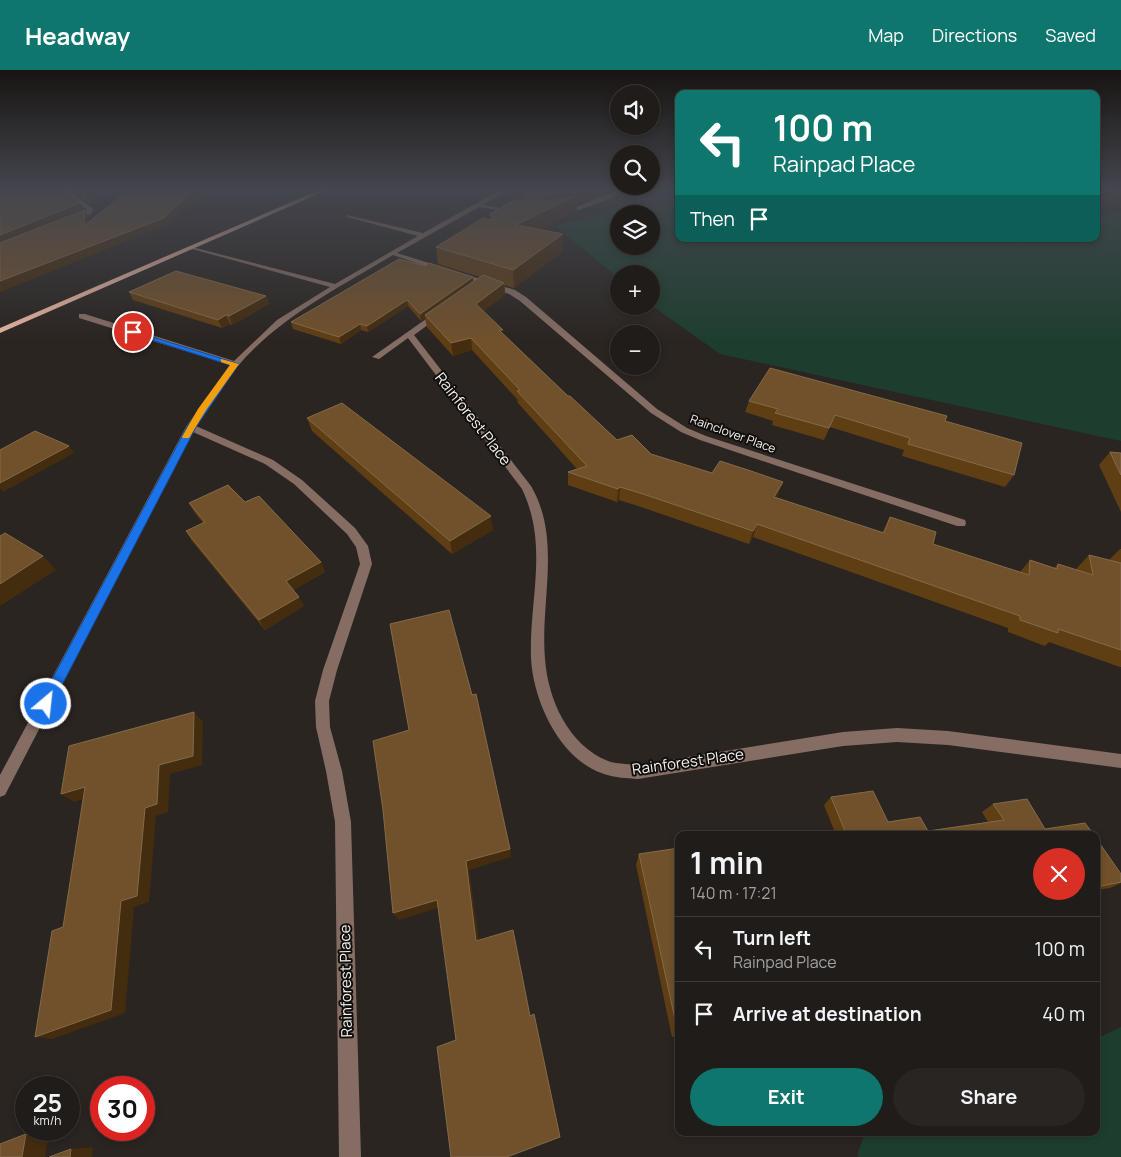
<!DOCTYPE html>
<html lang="en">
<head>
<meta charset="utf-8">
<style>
	body { margin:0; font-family:Manrope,sans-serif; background:#282522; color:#f1f3f6; height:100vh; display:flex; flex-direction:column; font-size:19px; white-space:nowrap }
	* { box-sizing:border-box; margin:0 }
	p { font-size:16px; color:#a2a1a2 }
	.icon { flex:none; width:28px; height:28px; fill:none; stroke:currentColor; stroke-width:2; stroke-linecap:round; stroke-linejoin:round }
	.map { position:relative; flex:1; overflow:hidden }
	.sheet { position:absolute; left:675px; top:761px; width:425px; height:305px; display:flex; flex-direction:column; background:#201c19; border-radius:10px; box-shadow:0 2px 8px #0003,0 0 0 1px #3d3a38 }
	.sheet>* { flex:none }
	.top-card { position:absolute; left:675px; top:20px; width:425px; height:152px; border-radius:10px; box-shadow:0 2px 8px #0003,0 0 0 1px #3d3a38; background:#0f766e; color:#fff; overflow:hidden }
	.tools { position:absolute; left:610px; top:15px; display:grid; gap:10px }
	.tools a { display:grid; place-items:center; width:50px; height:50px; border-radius:50%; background:#201c19; box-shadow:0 2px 8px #0003,0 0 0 1px #3d3a38; font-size:25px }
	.speed { position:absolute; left:15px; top:1006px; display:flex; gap:10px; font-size:25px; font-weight:700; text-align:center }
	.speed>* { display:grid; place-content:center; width:65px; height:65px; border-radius:50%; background:#201c19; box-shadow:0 2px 8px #0003,0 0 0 1px #3d3a38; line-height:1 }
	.speed small { font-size:12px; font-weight:400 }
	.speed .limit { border:8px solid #d22; background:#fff; color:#111 }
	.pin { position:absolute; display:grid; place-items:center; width:42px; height:42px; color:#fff; margin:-21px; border:2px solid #fff; border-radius:50%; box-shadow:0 1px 5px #0007 }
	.me { position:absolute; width:55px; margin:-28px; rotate:28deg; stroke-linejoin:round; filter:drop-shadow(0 0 4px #0008) }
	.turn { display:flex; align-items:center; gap:18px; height:105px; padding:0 15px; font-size:22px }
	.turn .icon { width:65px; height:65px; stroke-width:2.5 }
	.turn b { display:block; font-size:35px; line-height:42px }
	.then { display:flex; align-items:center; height:48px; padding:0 15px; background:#0003; gap:10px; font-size:19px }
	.round { display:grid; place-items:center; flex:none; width:52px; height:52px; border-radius:26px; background:#282522 }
	.overview { display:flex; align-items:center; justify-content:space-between; height:85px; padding:0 15px }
	h1 { font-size:30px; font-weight:700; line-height:38px }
	.button { display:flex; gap:10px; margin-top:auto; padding:10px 15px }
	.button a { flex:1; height:58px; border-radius:30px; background:#0f766e; color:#fff; font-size:20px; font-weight:700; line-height:58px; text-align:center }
	.button a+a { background:#282522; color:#f1f3f6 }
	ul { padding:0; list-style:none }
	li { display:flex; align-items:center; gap:15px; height:65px; padding:0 15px; border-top:1px solid #3d3a38 }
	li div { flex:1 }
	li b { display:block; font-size:19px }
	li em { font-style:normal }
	header { display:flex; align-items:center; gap:30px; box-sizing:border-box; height:70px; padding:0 25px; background:#0f766e; color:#fff }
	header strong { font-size:24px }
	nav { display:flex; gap:28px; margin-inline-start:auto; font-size:18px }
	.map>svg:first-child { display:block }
	.green { fill:#1d3e2f; fill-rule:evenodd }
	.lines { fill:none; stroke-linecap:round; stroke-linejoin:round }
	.minor { fill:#856d64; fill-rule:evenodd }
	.major { fill:#e6b4a0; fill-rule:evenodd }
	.wall { fill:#603e14 }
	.shaded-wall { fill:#442c0f }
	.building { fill:#70512b; stroke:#856a4a }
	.route { fill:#1a73e8; stroke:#114b97 }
	.slow { fill:#f59e0b }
	.labels { text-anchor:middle; stroke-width:4; stroke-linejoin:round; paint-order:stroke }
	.far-street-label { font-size:12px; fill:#f6f2ef; stroke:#110f0d }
	.street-label { font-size:15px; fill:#f6f2ef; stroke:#110f0d }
</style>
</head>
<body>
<header>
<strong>Headway</strong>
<nav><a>Map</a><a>Directions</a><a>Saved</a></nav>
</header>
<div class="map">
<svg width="1121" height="1087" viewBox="0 0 1121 1087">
	<rect width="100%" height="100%" fill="#2b2521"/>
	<g class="green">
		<path d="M651,118H679V169H1096V147L1121,142V371L720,284L651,235V204H619V208L555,156L604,143ZM619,144H651V176H619Z"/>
		<polygon points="1121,957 1121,1087 858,1087 858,1082 865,1063 1096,1062 1096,969"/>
	</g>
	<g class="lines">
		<g class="minor">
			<polygon points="69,118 75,118 73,123 93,139 92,143 72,154 70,151 87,140 68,124"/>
			<path d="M504,118H511L483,135L516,141V143L479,137L397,183L515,220L526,227L657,339L687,358L706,366L965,450L966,453L965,456H957L700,370L681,362L651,343L520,231L509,224L393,185C340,217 278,248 238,296C222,314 210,336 196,356L273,390L302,410L355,458L368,476L372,494L337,600L329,631L330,657L342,701L351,752L361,1087H339L335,752L326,701L316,657L315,631L323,600L360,494L356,477L347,464L294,414L265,394L193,362L5,725L0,727V705L186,357L230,295L79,248V244H85L234,291L277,250L330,217L192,179V177L335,214L418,166L347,147V145L423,163Z"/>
			<path d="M624,118H632C620,125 570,147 558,141L575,137Z"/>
			<path d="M436,242L443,244L414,265L531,416C562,469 540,531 545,589C548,629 568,675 608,691C616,694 629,694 638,695L843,662L897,658L948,661L1121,684V698L948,675L897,672L843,676L638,709C627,708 615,708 604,704C560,690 533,631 531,588C529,529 549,476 522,419L408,268L379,289L372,287Z"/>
		</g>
		<polygon class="major" points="324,118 332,118 0,263 0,258"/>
	</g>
	<g class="wall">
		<polygon points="73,118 91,118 90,134 75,122"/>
		<polygon points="535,118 620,118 577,133 577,140 540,160 563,181 514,218 505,215 505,225 483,241 503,264 568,326 617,370 651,384 778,425 776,428 882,463 890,447 933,474 1020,502 1030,490 1054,498 1058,494 1077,500 1077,498 1089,485 1109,490 1120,479 1121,479 1121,597 1120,597 1049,572 1045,576 1008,562 1008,558 753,467 749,474 638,436 619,430 617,432 568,415 568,402 577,399 518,333 517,329 472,280 453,286 427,257 425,248 421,251 408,236 368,262 361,260 341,274 293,259 291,252 474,212 480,207 438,194 436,177 490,150 490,144 524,130 524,125"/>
		<polygon points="129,222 266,226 269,234 232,255 230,254 222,258 133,230"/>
		<polygon points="749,331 945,351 1014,405 1005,417 902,386 904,380 830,357 824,370 772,355 773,351 745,342"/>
		<polygon points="307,348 493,460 452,484 312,361"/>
		<polygon points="1110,382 1121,383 1121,442 1099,395"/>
		<polygon points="245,432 321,492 325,502 293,520 304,536 265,560 192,471 186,461 203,453 195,443 189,433"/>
		<polygon points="831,727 888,752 928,761 988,752 982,742 993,734 1045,759 1094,765 836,765 824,735"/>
		<polygon points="1096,768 1121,804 1121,813 1110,818 1096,820"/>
		<polygon points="679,778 679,966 672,967 636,795 639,784"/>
	</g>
	<g class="shaded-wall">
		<polygon points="86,118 91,118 90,134 86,126"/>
		<polygon points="195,118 203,118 203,121 167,155 0,222 0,211"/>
		<polygon points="580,118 620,118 577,133 577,140 517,171 516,155 546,139 546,125"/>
		<polygon points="1121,119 1121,127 1096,130 1096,123"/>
		<polygon points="80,133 84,141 0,175 0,165"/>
		<polygon points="85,140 89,148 88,164 84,156"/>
		<polygon points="563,164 563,181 514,218 513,200"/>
		<polygon points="473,207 474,214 425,245 425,248 421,251 420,244"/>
		<polygon points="504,213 505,225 477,246 476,234"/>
		<polygon points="266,226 269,234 232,255 229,246"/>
		<polygon points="407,230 408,236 368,262 367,256"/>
		<polygon points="226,245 230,254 222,258 218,250"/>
		<polygon points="360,254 361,260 341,274 339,267"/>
		<polygon points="471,268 472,280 453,286 451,273"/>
		<polygon points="69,376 74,383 3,422 0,418 0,413"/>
		<polygon points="783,412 778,425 770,440 774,427"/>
		<polygon points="620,417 619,430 617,432 618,419"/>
		<polygon points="491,446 493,460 452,484 450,471"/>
		<polygon points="757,454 753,467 749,474 753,461"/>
		<polygon points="43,486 56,500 0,536 0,514"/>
		<polygon points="321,492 325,502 291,521 286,511"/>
		<polygon points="299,527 304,536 265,560 259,550"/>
		<polygon points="194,642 203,652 202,695 170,704 168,742 156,746 149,832 134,837 125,943 52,969 35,967 121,831 145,738 159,695"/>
		<polygon points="85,717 97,725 74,732 61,724"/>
		<polygon points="510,779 511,787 469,800 480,877 476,871 466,791"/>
		<polygon points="437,830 441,837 399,850 393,843"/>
		<polygon points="49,1063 45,1087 22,1087 26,1064"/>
		<polygon points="93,1077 92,1087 70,1087 71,1079"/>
	</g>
	<g class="building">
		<polygon points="0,118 64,118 80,133 0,165"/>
		<polygon points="76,118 86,118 86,126"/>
		<polygon points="131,118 195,118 164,148 0,211 0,173 85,140 84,156"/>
		<polygon points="535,118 580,118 571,122 546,125 524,125"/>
		<polygon points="1096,118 1121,118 1121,119 1096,123"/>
		<polygon points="577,125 516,155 563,164 513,200 436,177 483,148 494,151 490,144 514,130 551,131"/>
		<polygon points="399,189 426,196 429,193 473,207 420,244 407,230 367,256 360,254 339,267 291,252"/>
		<polygon points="176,201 266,226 229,246 226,245 218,250 129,222"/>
		<polygon points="483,205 504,213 476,234 503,260 499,260 568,326 570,326 617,370 632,365 651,384 712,403 720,391 748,400 783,412 774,427 884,463 890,447 936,462 933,474 1029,505 1030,490 1057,499 1058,494 1093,505 1089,485 1121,493 1121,580 1058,559 1058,563 1020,550 1020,546 757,454 753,461 640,423 620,417 618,419 568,402 587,396 517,321 520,320 471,268 451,273 425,245"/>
		<polygon points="770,298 947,346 945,351 1022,373 1014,405 908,374 910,368 835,345 829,358 775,343 778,339 749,331"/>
		<polygon points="342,333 491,446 450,471 307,348"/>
		<polygon points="35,361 69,376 0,413 0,380"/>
		<polygon points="1110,382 1121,383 1121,405"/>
		<polygon points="228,415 245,432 259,426 321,492 286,511 299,527 259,550 186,461 205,452 189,433"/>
		<polygon points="5,463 43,486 0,514 0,466"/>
		<polygon points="449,540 472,625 476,624 510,779 466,791 476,871 513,860 530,946 534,944 560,1067 507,1087 451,1087 437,977 456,970 437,830 393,843 383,740 373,671 409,660 390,554"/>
		<polygon points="194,642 193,686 159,695 157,734 145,738 137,826 121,831 111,940 35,967 52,861 63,857 85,717 61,724 69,676"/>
		<polygon points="873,721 888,752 920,747 928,761 1004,750 993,734 1027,729 1045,759 1085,753 1094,765 852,765 849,760 845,761 831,727"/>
		<polygon points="1096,768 1121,804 1121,812 1096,817"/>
		<polygon points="679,778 679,963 678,963 639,784"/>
		<polygon points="26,1064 22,1087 0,1087 0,1074"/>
		<polygon points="71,1079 70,1087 49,1087"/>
	</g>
	<linearGradient id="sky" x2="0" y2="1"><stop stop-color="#181412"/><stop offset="0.44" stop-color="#44464e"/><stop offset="1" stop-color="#44464e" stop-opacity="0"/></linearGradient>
	<rect width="1121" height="271" fill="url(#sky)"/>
	<polygon class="route" points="130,260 239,294 196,357 50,638 46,639 41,638 39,634 41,630 187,357 230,295 130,263"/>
	<polygon class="slow" points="221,289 239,294 206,340 189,368 183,368 182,367 198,339 230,295 221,292"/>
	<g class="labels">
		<g class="far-street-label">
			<text transform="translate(733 364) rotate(20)" y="4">Rainclover Place</text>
		</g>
		<g class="street-label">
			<text transform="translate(473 349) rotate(52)" y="5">Rainforest Place</text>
			<text transform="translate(688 692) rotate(-8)" y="5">Rainforest Place</text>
			<text transform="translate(346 911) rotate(-91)" y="5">Rainforest Place</text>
		</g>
	</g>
</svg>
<div class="tools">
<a><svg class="icon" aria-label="sound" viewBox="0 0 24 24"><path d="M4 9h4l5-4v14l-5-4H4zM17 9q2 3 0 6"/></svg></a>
<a><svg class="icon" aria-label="search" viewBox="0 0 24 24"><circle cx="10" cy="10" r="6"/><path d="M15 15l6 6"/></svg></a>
<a><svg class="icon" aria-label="layers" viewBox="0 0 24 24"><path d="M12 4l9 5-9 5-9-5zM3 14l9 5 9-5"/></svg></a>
<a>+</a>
<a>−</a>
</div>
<div class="speed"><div>25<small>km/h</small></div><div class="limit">30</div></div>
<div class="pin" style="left:133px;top:262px;background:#d93025"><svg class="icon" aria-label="arrive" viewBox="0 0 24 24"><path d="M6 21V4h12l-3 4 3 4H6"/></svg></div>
<svg class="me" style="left:46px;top:634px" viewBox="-20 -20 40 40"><circle r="17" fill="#1a73e8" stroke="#fff" stroke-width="3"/><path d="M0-11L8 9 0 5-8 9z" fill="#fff"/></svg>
<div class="top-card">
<div class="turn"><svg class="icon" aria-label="left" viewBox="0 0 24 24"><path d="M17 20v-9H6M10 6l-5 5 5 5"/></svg><div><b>100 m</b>Rainpad Place</div></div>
<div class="then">Then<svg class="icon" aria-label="arrive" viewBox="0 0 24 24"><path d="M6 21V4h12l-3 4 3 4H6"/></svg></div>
</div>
<section class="sheet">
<div class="overview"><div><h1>1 min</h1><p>140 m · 17:21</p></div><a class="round" style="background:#d93025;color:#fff"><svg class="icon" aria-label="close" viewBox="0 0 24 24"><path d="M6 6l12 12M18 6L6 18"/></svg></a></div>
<ul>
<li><svg class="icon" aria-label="left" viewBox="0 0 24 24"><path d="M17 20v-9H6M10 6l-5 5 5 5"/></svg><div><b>Turn left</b><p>Rainpad Place</p></div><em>100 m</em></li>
<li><svg class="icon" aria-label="arrive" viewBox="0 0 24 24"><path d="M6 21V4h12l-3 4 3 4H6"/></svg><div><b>Arrive at destination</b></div><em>40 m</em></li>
</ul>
<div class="button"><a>Exit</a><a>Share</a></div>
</section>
</div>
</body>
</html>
